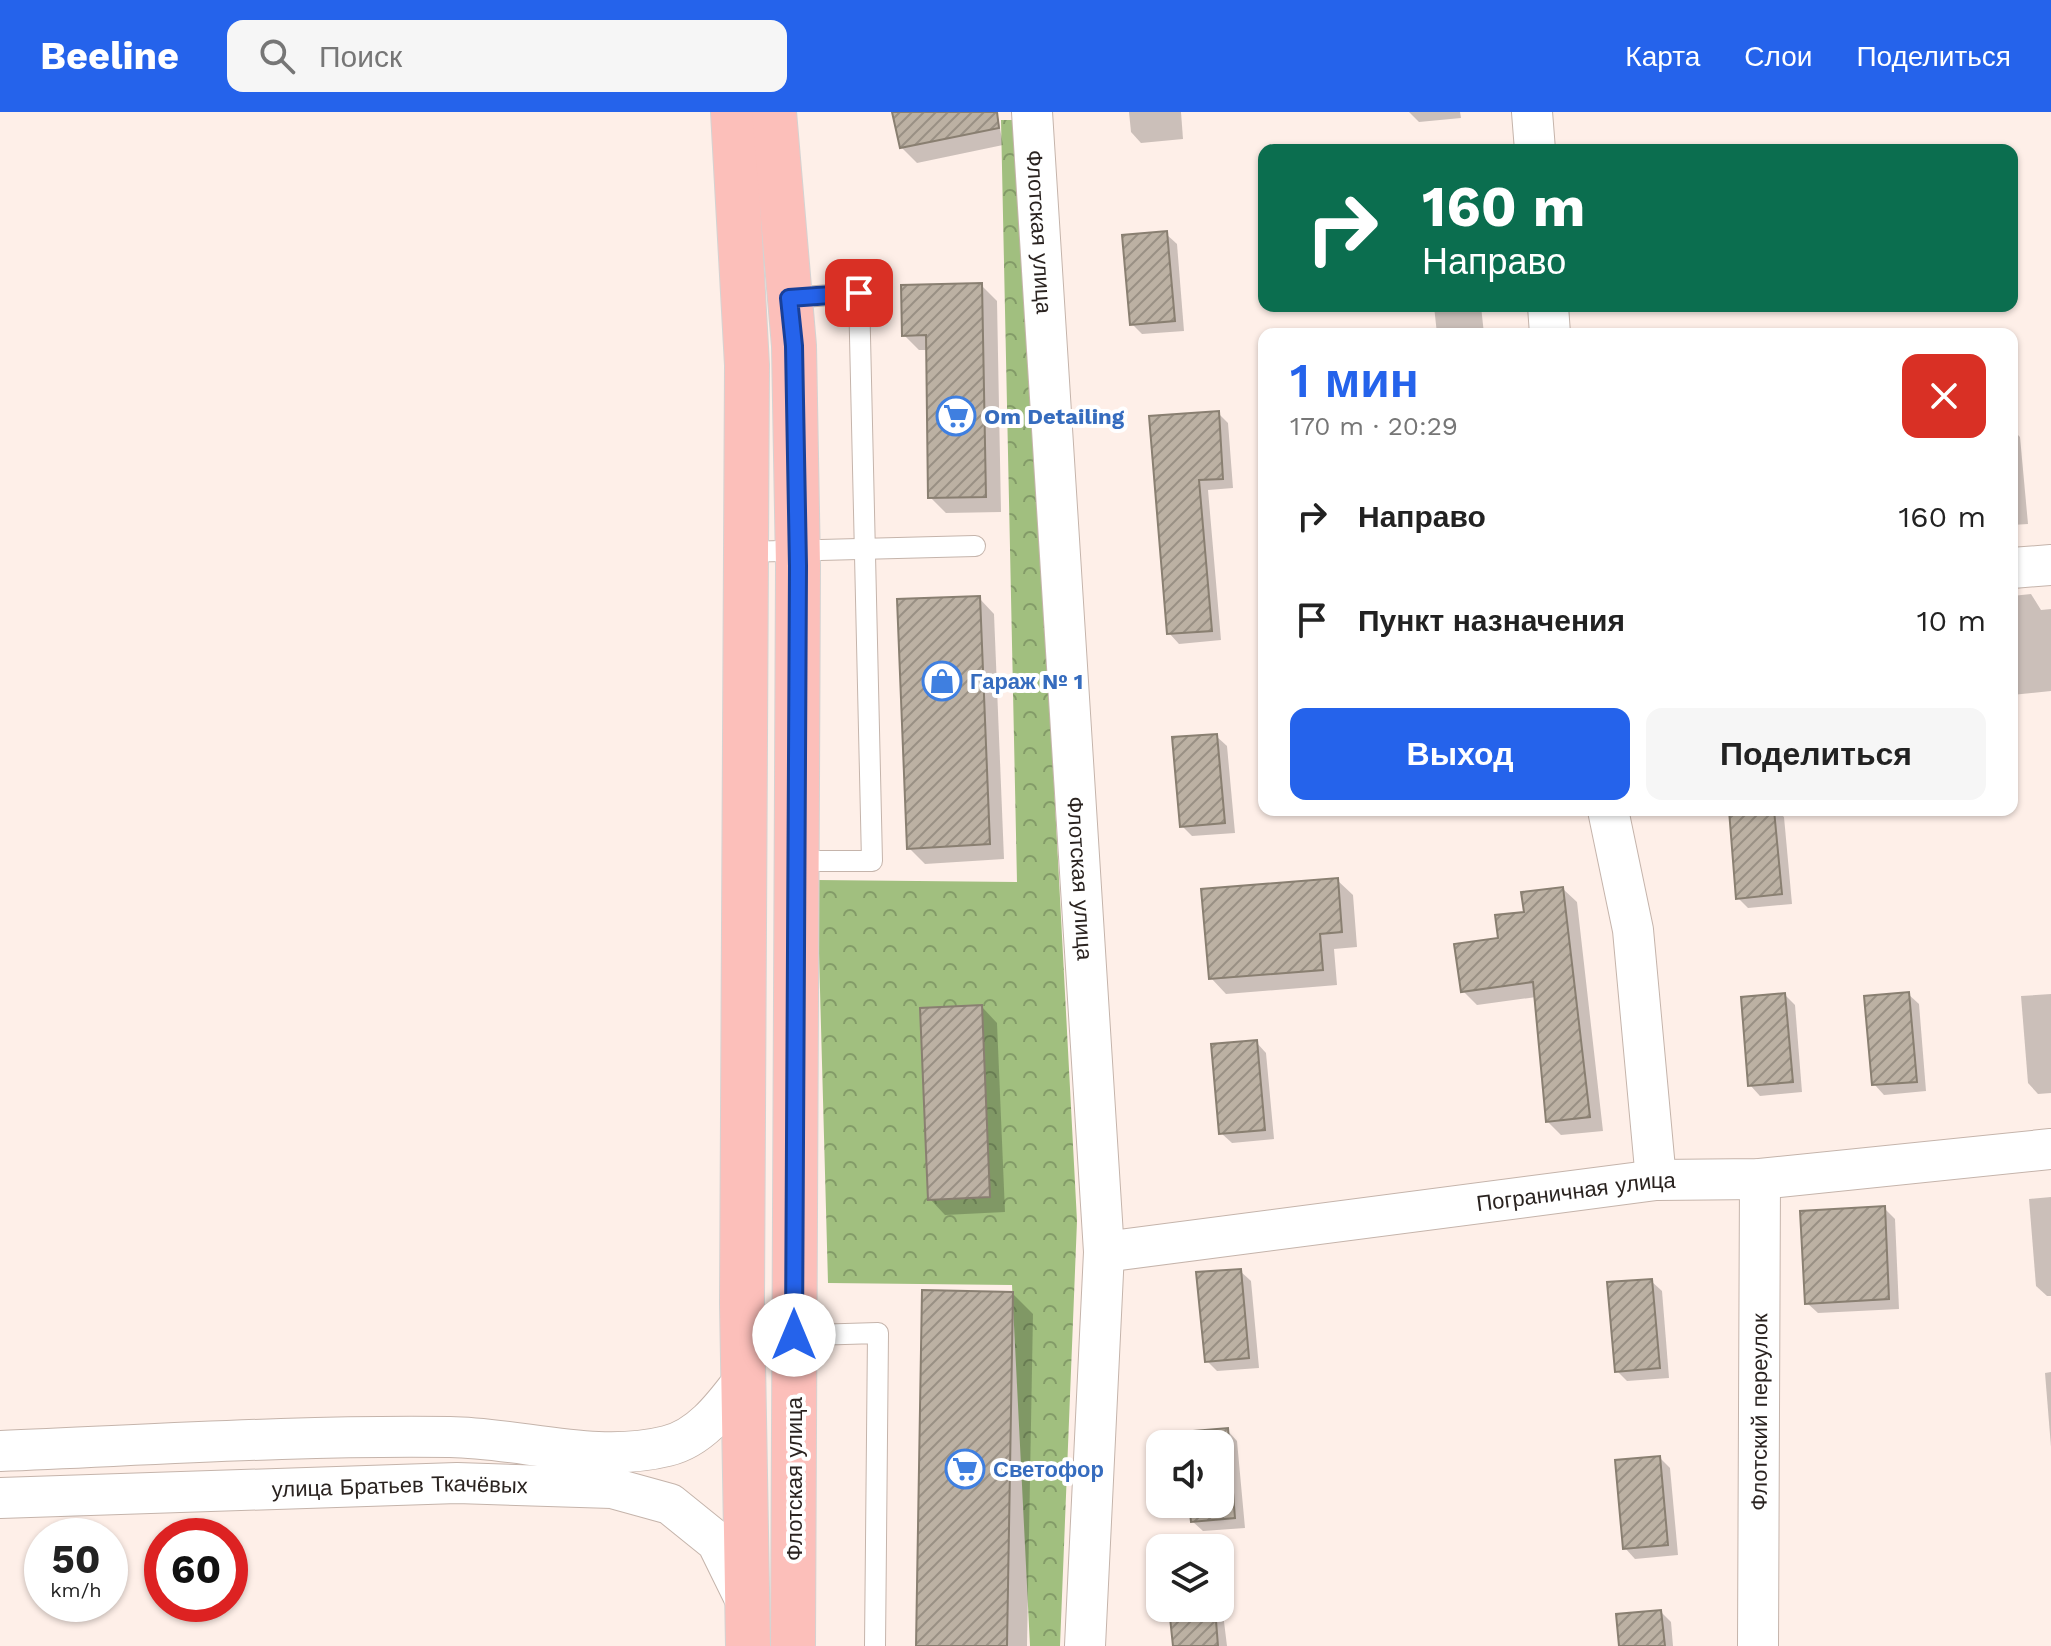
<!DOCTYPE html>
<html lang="ru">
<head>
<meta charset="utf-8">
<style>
	body { margin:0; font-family:"Work Sans",sans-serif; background:#f6f6f6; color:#222; height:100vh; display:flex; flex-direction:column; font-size:30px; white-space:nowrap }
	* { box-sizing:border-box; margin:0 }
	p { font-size:26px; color:#767676 }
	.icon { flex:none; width:44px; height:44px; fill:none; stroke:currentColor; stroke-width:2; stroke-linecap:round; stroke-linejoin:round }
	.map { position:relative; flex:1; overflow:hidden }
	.details { position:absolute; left:1258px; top:216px; width:760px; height:488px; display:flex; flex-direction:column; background:#fff; border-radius:16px; box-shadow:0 2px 6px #0004 }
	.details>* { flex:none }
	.banner { position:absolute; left:1258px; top:32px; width:760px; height:168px; border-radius:16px; box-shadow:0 2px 6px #0004; background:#0b6e4f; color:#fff; overflow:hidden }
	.buttons { position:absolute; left:1146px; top:1318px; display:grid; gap:16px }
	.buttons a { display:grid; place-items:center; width:88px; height:88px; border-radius:16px; background:#fff; box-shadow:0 2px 6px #0004; font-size:40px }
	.speed { position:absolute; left:24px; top:1406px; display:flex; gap:16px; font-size:40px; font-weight:700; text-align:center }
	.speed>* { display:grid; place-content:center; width:104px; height:104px; border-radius:50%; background:#fff; box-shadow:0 2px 6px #0004; line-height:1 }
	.speed small { font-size:20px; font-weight:400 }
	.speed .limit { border:12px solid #d22; background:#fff; color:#111 }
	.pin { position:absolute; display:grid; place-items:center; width:68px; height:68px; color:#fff; margin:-34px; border-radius:16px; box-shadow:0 4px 12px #0006 }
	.me { position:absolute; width:88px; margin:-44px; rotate:0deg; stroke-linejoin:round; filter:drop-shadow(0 0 6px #0008) }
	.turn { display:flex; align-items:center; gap:28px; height:168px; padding:0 32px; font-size:36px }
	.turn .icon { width:104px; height:104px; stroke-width:2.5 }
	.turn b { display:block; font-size:56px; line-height:68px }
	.round { display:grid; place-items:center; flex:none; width:84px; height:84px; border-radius:16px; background:#f6f6f6 }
	.head { display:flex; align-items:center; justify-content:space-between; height:136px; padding:0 32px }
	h1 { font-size:48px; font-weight:600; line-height:60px; color:#2563eb }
	.primary-button { display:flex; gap:16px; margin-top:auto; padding:16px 32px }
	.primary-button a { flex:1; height:92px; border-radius:16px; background:#2563eb; color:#fff; font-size:32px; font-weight:600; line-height:92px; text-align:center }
	.primary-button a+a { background:#f6f6f6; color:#222 }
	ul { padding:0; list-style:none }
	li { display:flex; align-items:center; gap:24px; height:104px; padding:0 32px }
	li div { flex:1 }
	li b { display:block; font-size:30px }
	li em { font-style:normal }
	header { display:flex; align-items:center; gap:48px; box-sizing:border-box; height:112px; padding:0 40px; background:#2563eb; color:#fff }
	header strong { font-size:38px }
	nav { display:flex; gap:44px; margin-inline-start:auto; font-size:28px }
	.search { width:560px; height:72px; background:#f6f6f6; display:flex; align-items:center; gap:20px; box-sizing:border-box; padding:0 28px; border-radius:16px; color:#767676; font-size:30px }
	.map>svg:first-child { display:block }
	.forest { fill:url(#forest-crowns) }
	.shadow { fill:#0003 }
	.building { fill:url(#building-hatch); stroke:#897f71; stroke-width:2 }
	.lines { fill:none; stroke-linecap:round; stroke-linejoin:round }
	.lane-casing { stroke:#c5b4ab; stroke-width:22 }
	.street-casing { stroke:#c5b4ab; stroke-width:42 }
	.primary-casing { stroke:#d4d3d2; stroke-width:46 }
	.lane { stroke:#fff; stroke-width:20 }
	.street { stroke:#fff; stroke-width:40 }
	.primary { stroke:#fcbfba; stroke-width:44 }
	.route-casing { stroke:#184099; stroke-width:20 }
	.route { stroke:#2563eb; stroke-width:14 }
	.labels { text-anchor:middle; stroke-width:8; stroke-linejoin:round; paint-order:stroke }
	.street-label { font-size:22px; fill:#2a2320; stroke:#fff }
	.shop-label { font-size:22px; font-weight:bold; fill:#366cbe; stroke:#fff; text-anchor:start }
</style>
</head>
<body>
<header>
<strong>Beeline</strong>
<div class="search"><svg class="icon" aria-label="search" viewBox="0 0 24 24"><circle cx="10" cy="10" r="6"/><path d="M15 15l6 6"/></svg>Поиск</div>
<nav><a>Карта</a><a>Слои</a><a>Поделиться</a></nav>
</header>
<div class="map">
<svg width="2051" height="1534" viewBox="0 0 2051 1534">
	<defs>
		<pattern id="forest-crowns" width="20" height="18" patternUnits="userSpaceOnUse" patternTransform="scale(2)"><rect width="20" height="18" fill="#a1bf7f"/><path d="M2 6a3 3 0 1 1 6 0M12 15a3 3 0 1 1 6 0" fill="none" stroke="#839b68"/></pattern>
		<pattern id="building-hatch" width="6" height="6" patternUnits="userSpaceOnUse" patternTransform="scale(2)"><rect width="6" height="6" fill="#bcb1a3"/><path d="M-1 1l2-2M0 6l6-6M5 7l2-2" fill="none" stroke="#999084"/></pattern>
	</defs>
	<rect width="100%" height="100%" fill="#feefe8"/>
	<polygon class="forest" points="1001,8 1019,8 1077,1109 1060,1534 1030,1534 1012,1173 828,1171 817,768 1017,770"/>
	<g class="shadow">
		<polygon points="894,0 997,0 1003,33 917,51 901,35"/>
		<polygon points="1129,0 1181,0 1183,27 1141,31 1131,20"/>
		<polygon points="1409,0 1460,0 1461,6 1419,10"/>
		<polygon points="1166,122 1177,132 1184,219 1142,222 1132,212"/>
		<polygon points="981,173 997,189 1001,400 946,401 930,385 928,238 919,238 904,223"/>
		<polygon points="1434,194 1481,194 1484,222 1437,222"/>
		<polygon points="1218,301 1228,311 1233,376 1208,378 1221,528 1179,532 1169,521 1151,305"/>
		<polygon points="2012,317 2020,325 2028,412 2012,413"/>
		<polygon points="2031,482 2041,498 2051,497 2051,579 2012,583 2012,484"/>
		<polygon points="979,486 994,502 1004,747 925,752 909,736"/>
		<polygon points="1216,624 1227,634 1235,721 1192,724 1182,714"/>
		<polygon points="1741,698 1776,698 1784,705 1792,792 1748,796 1738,786"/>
		<polygon points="1337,768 1353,783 1357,835 1334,837 1337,873 1226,882 1211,866"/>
		<polygon points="1563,777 1577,790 1603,1019 1561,1023 1547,1009 1536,885 1477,893 1463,879 1500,828 1526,801"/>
		<polygon points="1908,882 1919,892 1926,979 1884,983 1874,972"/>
		<polygon points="2051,882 2051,981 2038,982 2028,971 2021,884"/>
		<polygon points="1785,883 1795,893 1802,980 1760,984 1750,973"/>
		<polygon points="982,895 997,911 1005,1100 945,1103 930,1087"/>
		<polygon points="1256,930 1266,941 1274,1027 1232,1031 1221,1021"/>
		<polygon points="2051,1085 2051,1184 2047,1184 2036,1174 2029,1087"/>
		<polygon points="1884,1096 1895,1107 1899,1197 1818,1201 1807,1191"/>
		<polygon points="1240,1159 1251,1169 1259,1256 1217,1259 1207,1249"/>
		<polygon points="1651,1169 1662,1179 1669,1266 1627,1269 1617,1259"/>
		<polygon points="1013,1182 1033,1202 1027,1534 918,1534"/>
		<polygon points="2051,1260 2051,1335 2045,1261"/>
		<polygon points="1227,1318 1237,1329 1245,1416 1203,1419 1192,1409 1191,1392 1220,1392 1220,1332 1185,1332"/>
		<polygon points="1660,1346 1670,1356 1678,1443 1635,1447 1625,1436"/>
		<polygon points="1220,1477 1227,1534 1175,1534 1171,1496 1220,1496"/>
		<polygon points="1661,1500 1671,1510 1673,1534 1621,1534"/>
	</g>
	<g class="building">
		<polygon points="892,0 997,0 999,16 900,36"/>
		<polygon points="1167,119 1175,209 1130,213 1122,123"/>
		<polygon points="982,171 986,385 928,386 926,223 902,224 901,173"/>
		<polygon points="1219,299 1223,367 1199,368 1212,519 1167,522 1149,304"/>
		<polygon points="980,484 990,732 907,737 897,487"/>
		<polygon points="1217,622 1225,711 1180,715 1172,625"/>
		<polygon points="1729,698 1774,698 1782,782 1736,787"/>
		<polygon points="1338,766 1342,820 1320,822 1323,858 1209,867 1201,777"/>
		<polygon points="1563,775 1590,1005 1546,1010 1533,870 1461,880 1454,832 1498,826 1495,803 1524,800 1521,780"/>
		<polygon points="1909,880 1917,970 1872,973 1864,884"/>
		<polygon points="1785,881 1793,970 1748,974 1741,885"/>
		<polygon points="982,893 990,1085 928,1088 920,896"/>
		<polygon points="1257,928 1265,1018 1219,1022 1211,932"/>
		<polygon points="1885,1094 1889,1187 1805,1192 1800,1099"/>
		<polygon points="1241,1157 1249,1246 1205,1250 1196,1160"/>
		<polygon points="1652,1167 1660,1256 1615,1260 1607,1170"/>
		<polygon points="922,1178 1013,1180 1007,1534 916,1534"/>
		<polygon points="1228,1316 1235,1406 1191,1410 1189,1392 1220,1392 1220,1332 1183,1332 1182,1320"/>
		<polygon points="1660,1344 1668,1433 1623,1437 1615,1348"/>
		<polygon points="1169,1496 1215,1496 1218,1534 1173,1534"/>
		<polygon points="1661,1498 1665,1534 1619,1534 1616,1502"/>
	</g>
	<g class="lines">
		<g class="lane-casing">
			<g id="lane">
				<polyline points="789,186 859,181 872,749 796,749"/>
				<polyline points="746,440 975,434"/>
				<polyline points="743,1225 878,1221 875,1534"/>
			</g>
		</g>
		<g class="street-casing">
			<g id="street">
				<path id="s1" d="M1032,0L1104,1140L1085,1534"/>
				<polyline points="1532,0 1535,38"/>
				<polyline points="1548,194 1550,222"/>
				<polyline points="2012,456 2051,453"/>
				<polyline points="1608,698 1633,818 1656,1068"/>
				<path id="s2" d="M1104,1140L1656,1068L1760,1067L2051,1037"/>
				<path d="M0,1339C150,1333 300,1323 450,1325C522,1326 595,1352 667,1334C701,1326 724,1294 744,1268"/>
				<path id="s3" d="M0,1386L457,1371L612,1376L670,1392L717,1430L747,1491"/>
				<path id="s4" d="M1758,1534L1760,1067"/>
			</g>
		</g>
		<g class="primary-casing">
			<g id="primary">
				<polyline points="733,0 747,253 742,1191 748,1534"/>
				<polyline points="774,0 794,234 798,454 793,1534"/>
			</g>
		</g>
		<use href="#lane" class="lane"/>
		<use href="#street" class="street"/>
		<use href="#primary" class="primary"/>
	</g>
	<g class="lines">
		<g class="route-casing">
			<polyline id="route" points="794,1223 798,454 794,234 789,186 859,181"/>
		</g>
		<use href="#route" class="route"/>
	</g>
	<defs>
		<g id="supermarket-ring" transform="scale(2)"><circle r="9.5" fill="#fff" stroke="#3f7fe0" stroke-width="1.5"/><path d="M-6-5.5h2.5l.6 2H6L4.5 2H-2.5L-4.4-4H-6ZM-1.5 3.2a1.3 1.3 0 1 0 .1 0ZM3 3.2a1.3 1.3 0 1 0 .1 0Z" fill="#3f7fe0"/></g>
		<g id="shop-ring" transform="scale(2)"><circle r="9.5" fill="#fff" stroke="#3f7fe0" stroke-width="1.5"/><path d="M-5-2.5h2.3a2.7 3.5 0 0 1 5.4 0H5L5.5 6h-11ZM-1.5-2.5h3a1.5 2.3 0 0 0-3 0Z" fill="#3f7fe0"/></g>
	</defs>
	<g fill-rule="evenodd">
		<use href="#supermarket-ring" x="956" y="304"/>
		<use href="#shop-ring" x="942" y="569"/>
		<use href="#supermarket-ring" x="965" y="1357"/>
	</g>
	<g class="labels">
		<g class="street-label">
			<text dy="8" stroke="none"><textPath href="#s1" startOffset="120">Флотская улица</textPath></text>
			<text dy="8" stroke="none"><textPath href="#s1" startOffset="768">Флотская улица</textPath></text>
			<text dy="8" stroke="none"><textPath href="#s2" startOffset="476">Пограничная улица</textPath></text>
			<text dy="8" stroke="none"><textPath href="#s4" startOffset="234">Флотский переулок</textPath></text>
			<text transform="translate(794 1367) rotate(-90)" y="8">Флотская улица</text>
			<text dy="8" stroke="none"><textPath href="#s3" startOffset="400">улица Братьев Ткачёвых</textPath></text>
		</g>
		<g class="shop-label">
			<text x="984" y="312">Om Detailing</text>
			<text x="970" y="577">Гараж № 1</text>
			<text x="993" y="1365">Светофор</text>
		</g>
	</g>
</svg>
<div class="buttons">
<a><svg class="icon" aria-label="sound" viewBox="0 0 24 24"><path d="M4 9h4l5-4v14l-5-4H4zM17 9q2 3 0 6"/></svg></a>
<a><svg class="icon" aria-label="layers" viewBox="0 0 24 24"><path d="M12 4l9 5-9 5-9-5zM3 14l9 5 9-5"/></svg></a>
</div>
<div class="speed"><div>50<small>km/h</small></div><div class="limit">60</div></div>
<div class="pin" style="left:859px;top:181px;background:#d93025"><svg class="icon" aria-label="arrive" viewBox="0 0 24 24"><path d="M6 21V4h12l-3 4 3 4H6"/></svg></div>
<svg class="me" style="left:794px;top:1223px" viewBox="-20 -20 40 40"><circle r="19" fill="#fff"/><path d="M0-13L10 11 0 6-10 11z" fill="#2563eb"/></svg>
<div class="banner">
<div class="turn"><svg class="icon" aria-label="right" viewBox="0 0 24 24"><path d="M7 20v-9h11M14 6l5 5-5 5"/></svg><div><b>160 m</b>Направо</div></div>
</div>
<section class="details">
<div class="head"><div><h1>1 мин</h1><p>170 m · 20:29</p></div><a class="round" style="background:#d93025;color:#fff"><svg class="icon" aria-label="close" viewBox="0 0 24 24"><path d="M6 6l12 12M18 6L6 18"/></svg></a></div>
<ul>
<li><svg class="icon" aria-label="right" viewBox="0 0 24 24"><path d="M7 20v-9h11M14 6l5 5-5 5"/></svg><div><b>Направо</b></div><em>160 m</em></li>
<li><svg class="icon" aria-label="arrive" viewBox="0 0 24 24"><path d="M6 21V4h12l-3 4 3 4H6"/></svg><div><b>Пункт назначения</b></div><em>10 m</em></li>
</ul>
<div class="primary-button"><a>Выход</a><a>Поделиться</a></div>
</section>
</div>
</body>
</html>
